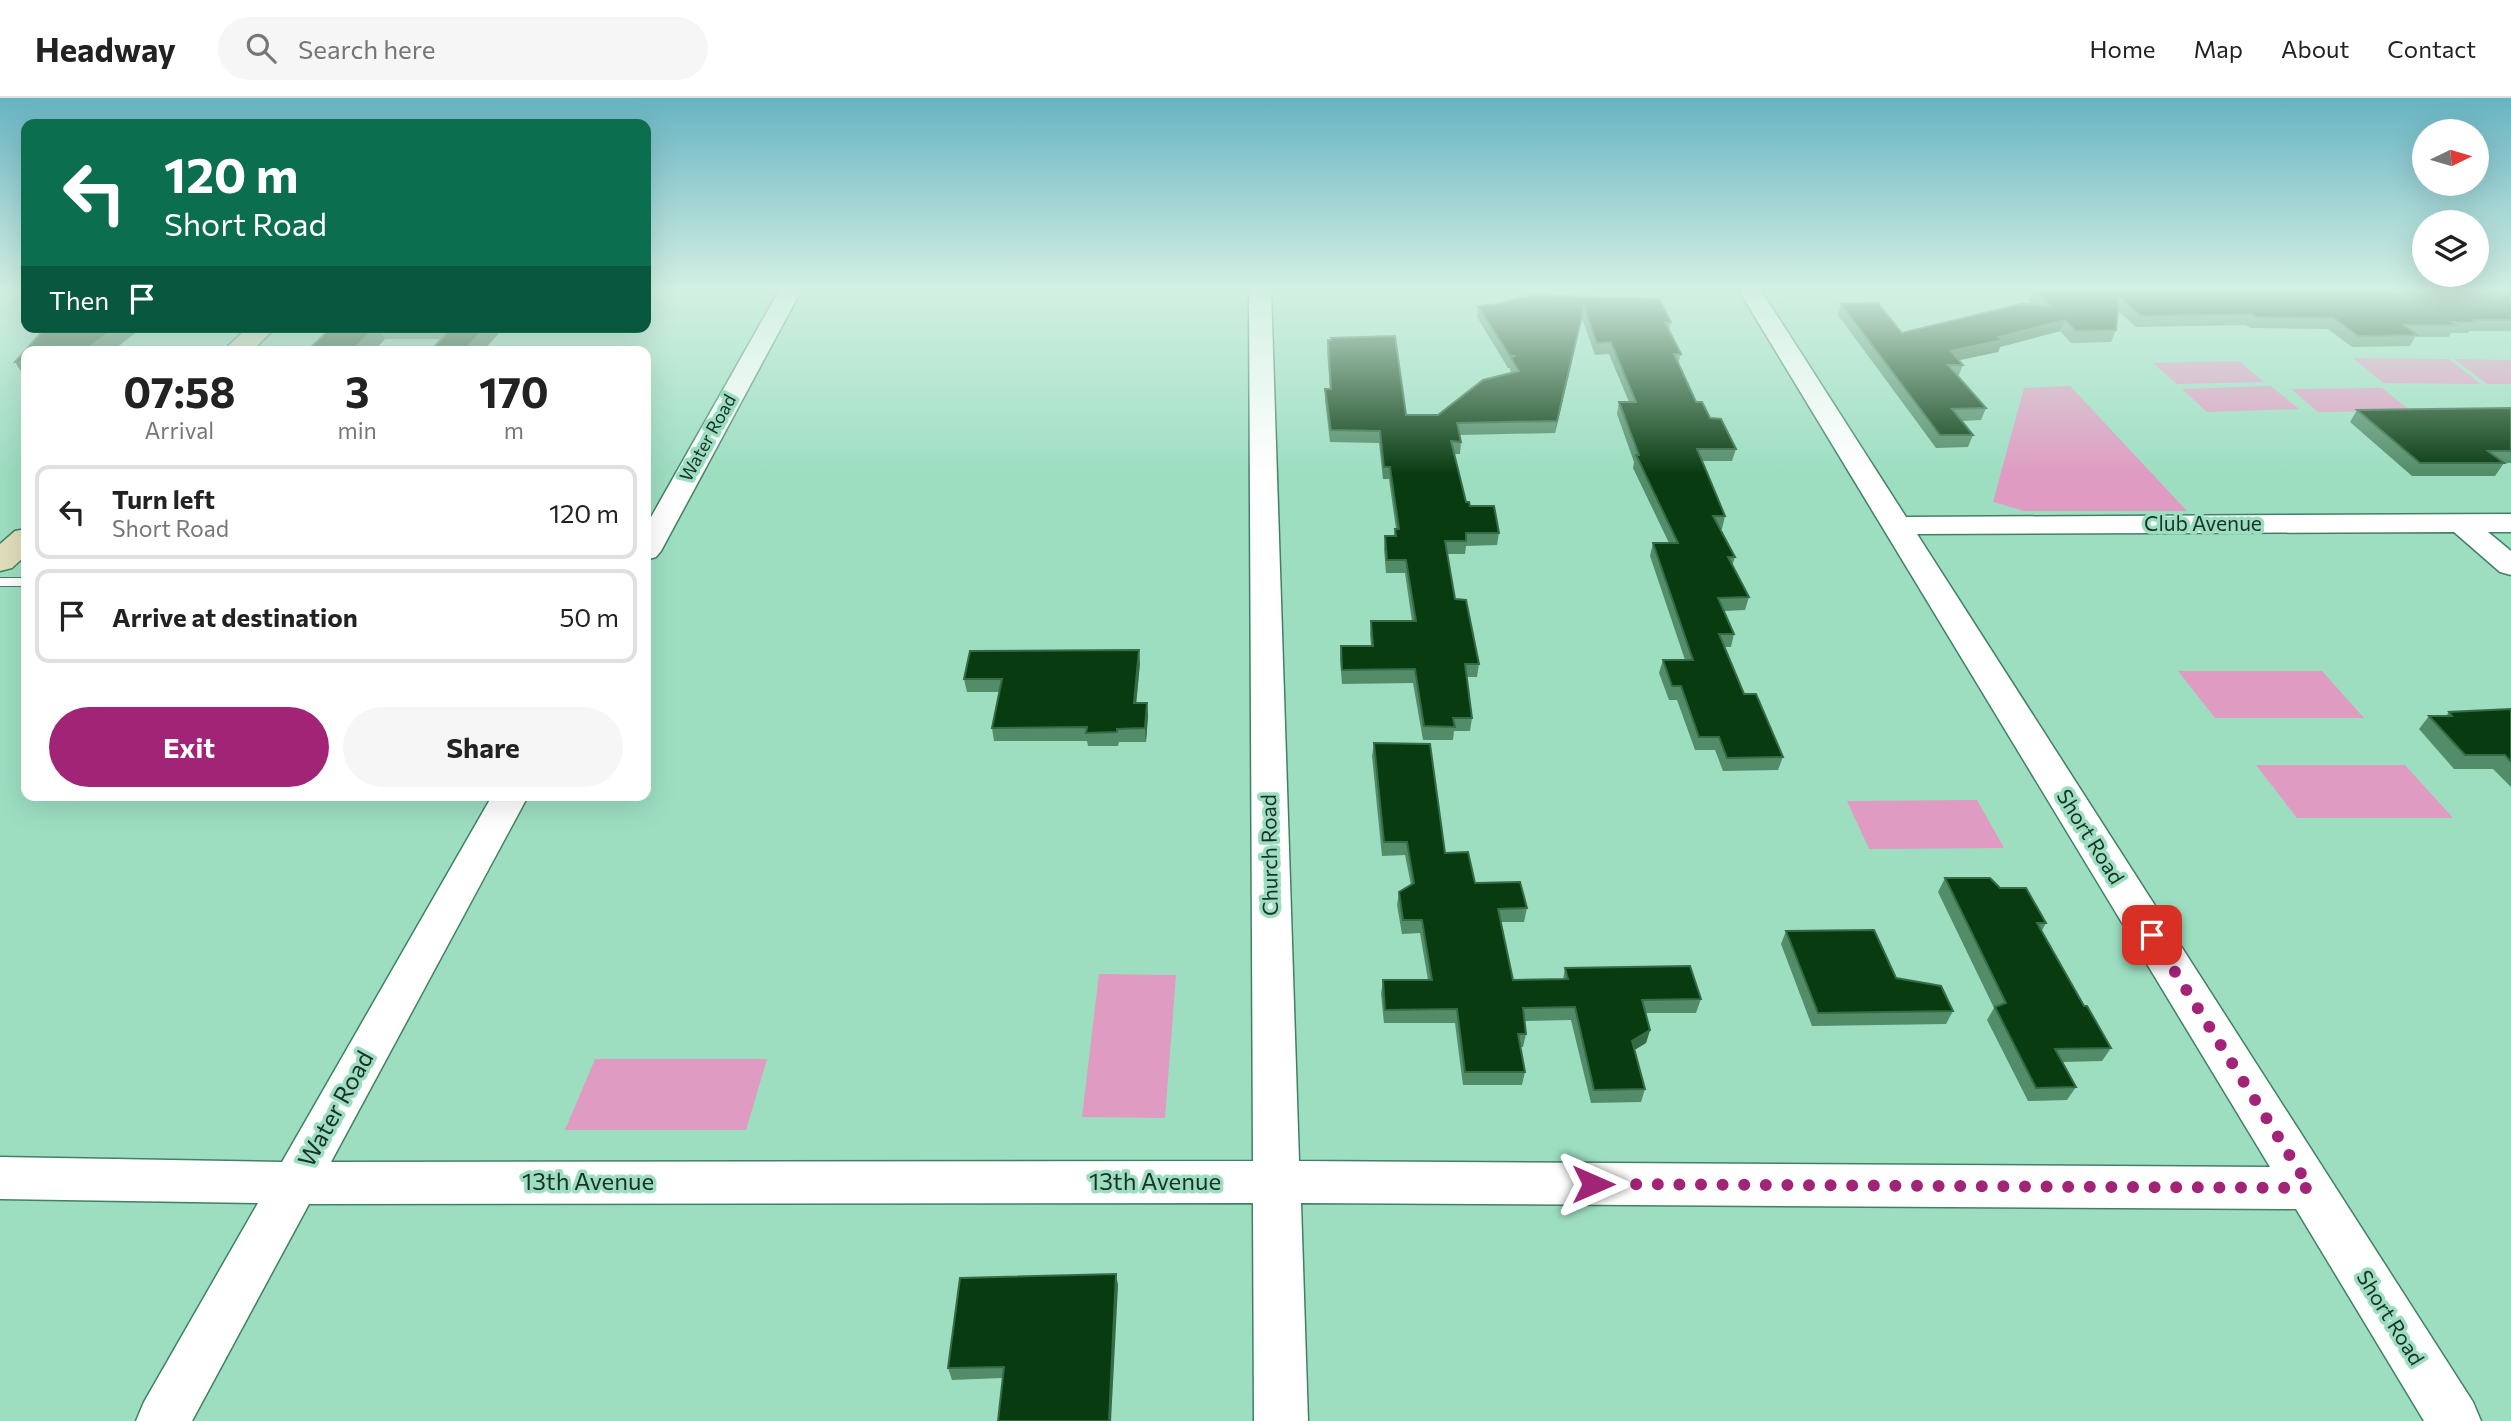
<!DOCTYPE html>
<html lang="en">
<head>
<meta charset="utf-8">
<style>
	body { margin:0; font-family:Commissioner,sans-serif; background:#f6f6f6; color:#222; height:100vh; display:flex; flex-direction:column; font-size:26px; white-space:nowrap }
	* { box-sizing:border-box; margin:0 }
	p { font-size:23px; color:#767676 }
	.icon { flex:none; width:38px; height:38px; fill:none; stroke:currentColor; stroke-width:2; stroke-linecap:round; stroke-linejoin:round }
	.map { position:relative; flex:1; overflow:hidden }
	.sheet { position:absolute; left:21px; top:248px; width:630px; height:455px; display:flex; flex-direction:column; background:#fff; border-radius:14px; box-shadow:0 7px 28px #0002 }
	.sheet>* { flex:none }
	.top-card { position:absolute; left:21px; top:21px; width:630px; height:214px; border-radius:14px; box-shadow:0 7px 28px #0002; background:#0b6e4f; color:#fff; overflow:hidden }
	.needle { width:46px; rotate:85deg }
	.tools { position:absolute; left:2412px; top:21px; display:grid; gap:14px }
	.tools a { display:grid; place-items:center; width:77px; height:77px; border-radius:50%; background:#fff; box-shadow:0 7px 28px #0002; font-size:35px }
	.pin { position:absolute; display:grid; place-items:center; width:60px; height:60px; color:#fff; margin:-30px; border-radius:14px; box-shadow:0 4px 10px #0006 }
	.me { position:absolute; width:77px; margin:-38px; rotate:90deg; stroke-linejoin:round; filter:drop-shadow(0 0 5px #0008) }
	.turn { display:flex; align-items:center; gap:24px; height:147px; padding:0 28px; font-size:32px }
	.turn .icon { width:91px; height:91px; stroke-width:2.5 }
	.turn b { display:block; font-size:49px; line-height:60px }
	.then { display:flex; align-items:center; height:66px; padding:0 28px; background:#0003; gap:14px; font-size:26px }
	.eta { display:flex; justify-content:space-evenly; align-items:center; height:119px; text-align:center }
	.eta b { font-size:42px; font-weight:700; line-height:49px }
	.cta { display:flex; gap:14px; margin-top:auto; padding:14px 28px }
	.cta a { flex:1; height:80px; border-radius:42px; background:#a22477; color:#fff; font-size:28px; font-weight:700; line-height:80px; text-align:center }
	.cta a+a { background:#f6f6f6; color:#222 }
	ul { padding:0; list-style:none }
	li { display:flex; align-items:center; gap:21px; height:94px; margin:0 14px 10px; padding:0 14px; border:4px solid #e0e0e0; border-radius:14px }
	li div { flex:1 }
	li b { display:block; font-size:26px }
	li em { font-style:normal }
	header { display:flex; align-items:center; gap:42px; box-sizing:border-box; height:98px; padding:0 35px; background:#fff; border-bottom:2px solid #e0e0e0 }
	header strong { font-size:33px }
	nav { display:flex; gap:38px; margin-inline-start:auto; font-size:24px }
	.search { width:490px; height:63px; background:#f6f6f6; display:flex; align-items:center; gap:18px; box-sizing:border-box; padding:0 24px; border-radius:38px; color:#767676; font-size:26px }
	.map>svg:first-child { display:block }
	.green { fill:#df9bc1 }
	.lines { fill:none; stroke-linecap:round; stroke-linejoin:round }
	.service-casing { stroke:#418066; stroke-width:2 }
	.minor-casing { stroke:#418066; stroke-width:3 }
	.secondary-casing { stroke:#418066; stroke-width:3 }
	.service { fill:#fff; fill-rule:evenodd }
	.minor { fill:#fff; fill-rule:evenodd }
	.secondary { fill:#e1deba; fill-rule:evenodd }
	.wall { fill:#538c69 }
	.shaded-wall { fill:#356c46 }
	.building { fill:#093b11; stroke:#356c46; stroke-width:2 }
	.route { stroke:#a22477; stroke-width:12; stroke-dasharray:0 21.6 }
	.labels { text-anchor:middle; stroke-width:7; stroke-linejoin:round; paint-order:stroke }
	.far-street-label { font-size:18px; fill:#183228; stroke:#9ddec1 }
	.street-label { font-size:21px; fill:#183228; stroke:#9ddec1 }
	.near-street-label { font-size:24px; fill:#183228; stroke:#9ddec1 }
</style>
</head>
<body>
<header>
<strong>Headway</strong>
<div class="search"><svg class="icon" aria-label="search" viewBox="0 0 24 24"><circle cx="10" cy="10" r="6"/><path d="M15 15l6 6"/></svg>Search here</div>
<nav><a>Home</a><a>Map</a><a>About</a><a>Contact</a></nav>
</header>
<div class="map">
<svg width="2511" height="1323" viewBox="0 0 2511 1323">
	<rect width="100%" height="100%" fill="#9ddec1"/>
	<g class="green">
		<polygon points="2353,260 2449,261 2481,286 2383,285"/>
		<polygon points="2454,261 2511,262 2511,286 2487,286"/>
		<polygon points="2239,263 2264,284 2177,286 2153,265"/>
		<polygon points="2070,288 2187,413 2024,413 1993,404 2024,290"/>
		<polygon points="2271,288 2299,311 2207,314 2182,291"/>
		<polygon points="2382,290 2411,313 2318,314 2291,291"/>
		<polygon points="2178,573 2322,573 2364,620 2215,620"/>
		<polygon points="2256,667 2405,667 2453,720 2297,720"/>
		<polygon points="1977,702 2004,750 1869,751 1847,703"/>
		<polygon points="1099,876 1176,877 1165,1020 1082,1019"/>
		<polygon points="595,961 767,961 746,1032 565,1032"/>
	</g>
	<g class="lines">
		<g class="service-casing">
			<rect id="service" x="0" y="480" width="26" height="8"/>
		</g>
		<g class="minor-casing">
			<g id="minor">
				<polygon points="780,191 802,191 661,453 656,459 646,462 646,428"/>
				<polygon points="1249,191 1271,191 1299,1063 2270,1069 1738,191 1760,191 1906,419 2511,416 2511,434 2488,434 2511,453 2511,477 2500,474 2454,434 1917,436 2473,1304 2481,1323 2424,1323 2296,1111 1301,1105 1308,1323 1254,1323 1253,1105 309,1106 192,1323 136,1323 144,1304 258,1105 0,1101 0,1059 282,1064 492,698 528,698 331,1064 1253,1063"/>
			</g>
		</g>
		<g class="secondary-casing">
			<g id="secondary">
				<polygon points="248,229 276,229 251,254 222,254"/>
				<polygon points="26,431 26,457 12,470 0,473 0,446 15,433"/>
			</g>
		</g>
		<use href="#service" class="service"/>
		<use href="#minor" class="minor"/>
		<use href="#secondary" class="secondary"/>
	</g>
	<g class="wall">
		<polygon points="2406,191 2511,191 2511,233 2469,233 2468,235 2451,235 2449,239 2415,239 2410,248 2352,249 2328,231 2250,230 2246,227 2136,229 2118,213 2116,232 2111,244 2071,245 2060,233 2000,249 1998,254 1958,262 1963,267 1958,279 1986,310 1981,322 1962,323 1973,337 1968,349 1936,350 1838,217 1841,206 1902,235 2033,207 2029,203 2034,192 2404,193"/>
		<polygon points="1530,197 1671,224 1669,232 1681,256 1678,266 1696,304 1736,351 1732,363 1702,363 1725,418 1722,431 1720,431 1735,459 1732,468 1749,499 1745,512 1724,513 1734,536 1731,549 1724,549 1744,596 1783,659 1778,672 1723,673 1715,652 1695,652 1677,602 1669,602 1659,575 1663,562 1685,562 1650,458 1653,445 1669,445 1633,370 1634,364 1617,316 1619,304 1629,304 1609,256 1595,257 1582,220 1555,335 1460,337 1461,344 1460,356 1454,356 1466,404 1499,435 1497,447 1466,448 1465,456 1447,456 1455,501 1479,566 1477,579 1466,579 1472,620 1470,633 1454,633 1453,642 1423,642 1413,585 1342,586 1340,561 1341,548 1371,548 1370,536 1371,523 1412,523 1405,475 1386,475 1384,451 1385,438 1394,438 1395,431 1396,431 1389,381 1383,381 1379,345 1330,344 1325,303 1325,291 1330,291 1327,254 1328,242 1406,317 1438,317 1512,275 1510,272 1510,270 1508,270 1477,219 1478,208 1499,206"/>
		<polygon points="332,229 540,229 536,233 501,233 441,241 385,241"/>
		<polygon points="2511,310 2511,365 2504,365 2495,378 2412,378 2350,324 2357,312"/>
		<polygon points="1140,565 1136,605 1147,605 1148,618 1146,644 1119,644 1118,648 1088,648 1087,643 994,643 992,630 999,594 967,594 964,581"/>
		<polygon points="2511,611 2511,689 2493,671 2454,671 2419,631 2429,618 2446,618 2449,614"/>
		<polygon points="1374,645 1445,755 1475,785 1527,810 1524,824 1501,824 1513,882 1563,882 1565,870 1701,901 1696,915 1645,915 1650,932 1646,945 1634,952 1645,991 1641,1004 1591,1005 1571,922 1525,923 1526,936 1523,949 1520,949 1525,974 1522,987 1463,987 1455,925 1384,925 1381,896 1383,882 1428,882 1420,835 1402,836 1397,807 1399,794 1411,787 1405,757 1382,758 1372,658"/>
		<polygon points="1945,780 2000,790 2046,825 2041,834 2084,908 2111,950 2102,963 2062,964 2076,989 2067,1002 2028,1003 1987,922 1994,910 1938,794"/>
		<polygon points="1786,833 1896,880 1953,913 1946,926 1812,928 1781,846"/>
		<polygon points="1116,1176 1118,1188 1002,1280 952,1282 948,1270"/>
	</g>
	<g class="shaded-wall">
		<polygon points="1584,209 1582,220 1555,335 1557,323"/>
		<polygon points="2065,222 2060,233 2000,249 1998,254 1946,265 1951,253 1999,239"/>
		<polygon points="116,229 143,229 111,254 83,254"/>
		<polygon points="376,229 379,229 385,241 373,254 351,254"/>
		<polygon points="486,229 499,229 501,233 482,254 463,254"/>
		<polygon points="26,263 26,279 25,279 15,264"/>
		<polygon points="1139,552 1140,565 1135,618 1134,605"/>
		<polygon points="1147,605 1148,618 1146,644 1145,630"/>
		<polygon points="1650,932 1646,945 1628,956 1632,943"/>
		<polygon points="1116,1176 1118,1188 1111,1323 1109,1323"/>
	</g>
	<g class="building">
		<polygon points="2409,191 2511,191 2511,222 2473,222 2475,224 2451,224 2456,227 2404,227 2417,237 2358,238 2334,220 2256,219 2252,216 2141,218 2119,199 2116,232 2076,233 2065,222 1999,239 2003,242 1951,253 1963,267 1948,267 1986,310 1952,311 1973,337 1940,337 1841,206 1878,205 1902,235 2021,206 2051,208 2034,192 2413,193"/>
		<polygon points="1530,197 1659,201 1671,224 1665,224 1681,256 1674,256 1696,304 1702,304 1710,320 1721,321 1736,351 1697,351 1725,418 1713,418 1735,459 1728,459 1749,499 1718,500 1734,536 1719,536 1744,596 1756,596 1783,659 1727,660 1719,639 1699,639 1681,588 1672,588 1663,562 1693,562 1653,445 1678,445 1636,357 1639,357 1619,304 1636,304 1611,244 1597,245 1584,209 1557,323 1457,325 1461,344 1451,343 1466,404 1469,404 1470,408 1494,408 1499,435 1466,435 1466,443 1445,443 1455,501 1466,502 1479,566 1465,566 1472,620 1453,620 1455,629 1424,628 1415,571 1342,572 1341,548 1373,548 1371,523 1416,523 1406,462 1387,462 1385,438 1396,438 1395,431 1399,431 1390,369 1384,369 1380,333 1331,332 1325,291 1331,291 1328,242 1331,242 1331,240 1395,238 1406,317 1438,317 1483,282 1519,273 1511,260 1514,258 1510,258 1478,208 1499,206"/>
		<polygon points="46,229 116,229 83,254 26,254 26,263 15,264"/>
		<polygon points="332,229 376,229 351,254 306,254"/>
		<polygon points="453,229 486,229 463,254 429,254"/>
		<polygon points="2511,310 2511,353 2488,353 2504,365 2420,365 2357,312"/>
		<polygon points="1139,552 1134,605 1147,605 1145,630 1117,631 1117,634 1086,635 1087,629 992,630 1002,581 964,581 970,553"/>
		<polygon points="2511,611 2511,664 2505,657 2465,657 2429,618 2452,618 2449,614"/>
		<polygon points="1374,645 1430,646 1445,755 1468,754 1475,785 1520,784 1527,810 1498,811 1513,882 1568,881 1565,870 1690,868 1701,901 1642,902 1650,932 1632,943 1645,991 1594,992 1575,909 1523,910 1526,936 1518,936 1525,974 1465,974 1457,911 1385,912 1383,882 1432,882 1422,822 1403,822 1399,794 1414,785 1407,744 1384,744"/>
		<polygon points="1945,780 1990,780 2000,790 2026,790 2046,825 2037,825 2084,908 2087,908 2111,950 2055,951 2076,989 2036,990 1995,909 2006,905"/>
		<polygon points="1874,832 1896,880 1941,888 1953,913 1818,915 1786,833"/>
		<polygon points="1116,1176 1109,1323 998,1323 1004,1269 948,1270 960,1180"/>
	</g>
	<linearGradient id="sky" x2="0" y2="1"><stop stop-color="#67b3c2"/><stop offset="0.51" stop-color="#d3f0e3"/><stop offset="1" stop-color="#d3f0e3" stop-opacity="0"/></linearGradient>
	<rect width="2511" height="376" fill="url(#sky)"/>
	<g class="lines">
		<polyline class="route" points="1593,1086 2310,1090 2152,837"/>
	</g>
	<g class="labels">
		<g class="far-street-label">
			<text transform="translate(708 340) rotate(-61)" y="6">Water Road</text>
		</g>
		<g class="street-label">
			<text x="2203" y="433">Club Avenue</text>
			<text transform="translate(2090 739) rotate(58)" y="7">Short Road</text>
			<text transform="translate(1270 757) rotate(-91)" y="7">Church Road</text>
			<text transform="translate(2390 1220) rotate(58)" y="7">Short Road</text>
		</g>
		<g class="near-street-label">
			<text transform="translate(336 1011) rotate(-61)" y="8">Water Road</text>
			<text x="588" y="1092">13th Avenue</text>
			<text x="1155" y="1092">13th Avenue</text>
		</g>
	</g>
</svg>
<div class="tools">
<a><svg class="needle" viewBox="-14 -14 28 28"><path d="M0-13l5 13h-10z" fill="#e53935"/><path d="M0 13l5-13h-10z" fill="#767676"/></svg></a>
<a><svg class="icon" aria-label="layers" viewBox="0 0 24 24"><path d="M12 4l9 5-9 5-9-5zM3 14l9 5 9-5"/></svg></a>
</div>
<div class="pin" style="left:2152px;top:837px;background:#d93025"><svg class="icon" aria-label="arrive" viewBox="0 0 24 24"><path d="M6 21V4h12l-3 4 3 4H6"/></svg></div>
<svg class="me" style="left:1593px;top:1086px" viewBox="-20 -20 40 40"><path d="M0-17L14 15 0 8-14 15z" fill="#a22477" stroke="#fff" stroke-width="4"/></svg>
<div class="top-card">
<div class="turn"><svg class="icon" aria-label="left" viewBox="0 0 24 24"><path d="M17 20v-9H6M10 6l-5 5 5 5"/></svg><div><b>120 m</b>Short Road</div></div>
<div class="then">Then<svg class="icon" aria-label="arrive" viewBox="0 0 24 24"><path d="M6 21V4h12l-3 4 3 4H6"/></svg></div>
</div>
<section class="sheet">
<div class="eta">
<div><b>07:58</b><p>Arrival</p></div>
<div><b>3</b><p>min</p></div>
<div><b>170</b><p>m</p></div>
</div>
<ul>
<li><svg class="icon" aria-label="left" viewBox="0 0 24 24"><path d="M17 20v-9H6M10 6l-5 5 5 5"/></svg><div><b>Turn left</b><p>Short Road</p></div><em>120 m</em></li>
<li><svg class="icon" aria-label="arrive" viewBox="0 0 24 24"><path d="M6 21V4h12l-3 4 3 4H6"/></svg><div><b>Arrive at destination</b></div><em>50 m</em></li>
</ul>
<div class="cta"><a>Exit</a><a>Share</a></div>
</section>
</div>
</body>
</html>
